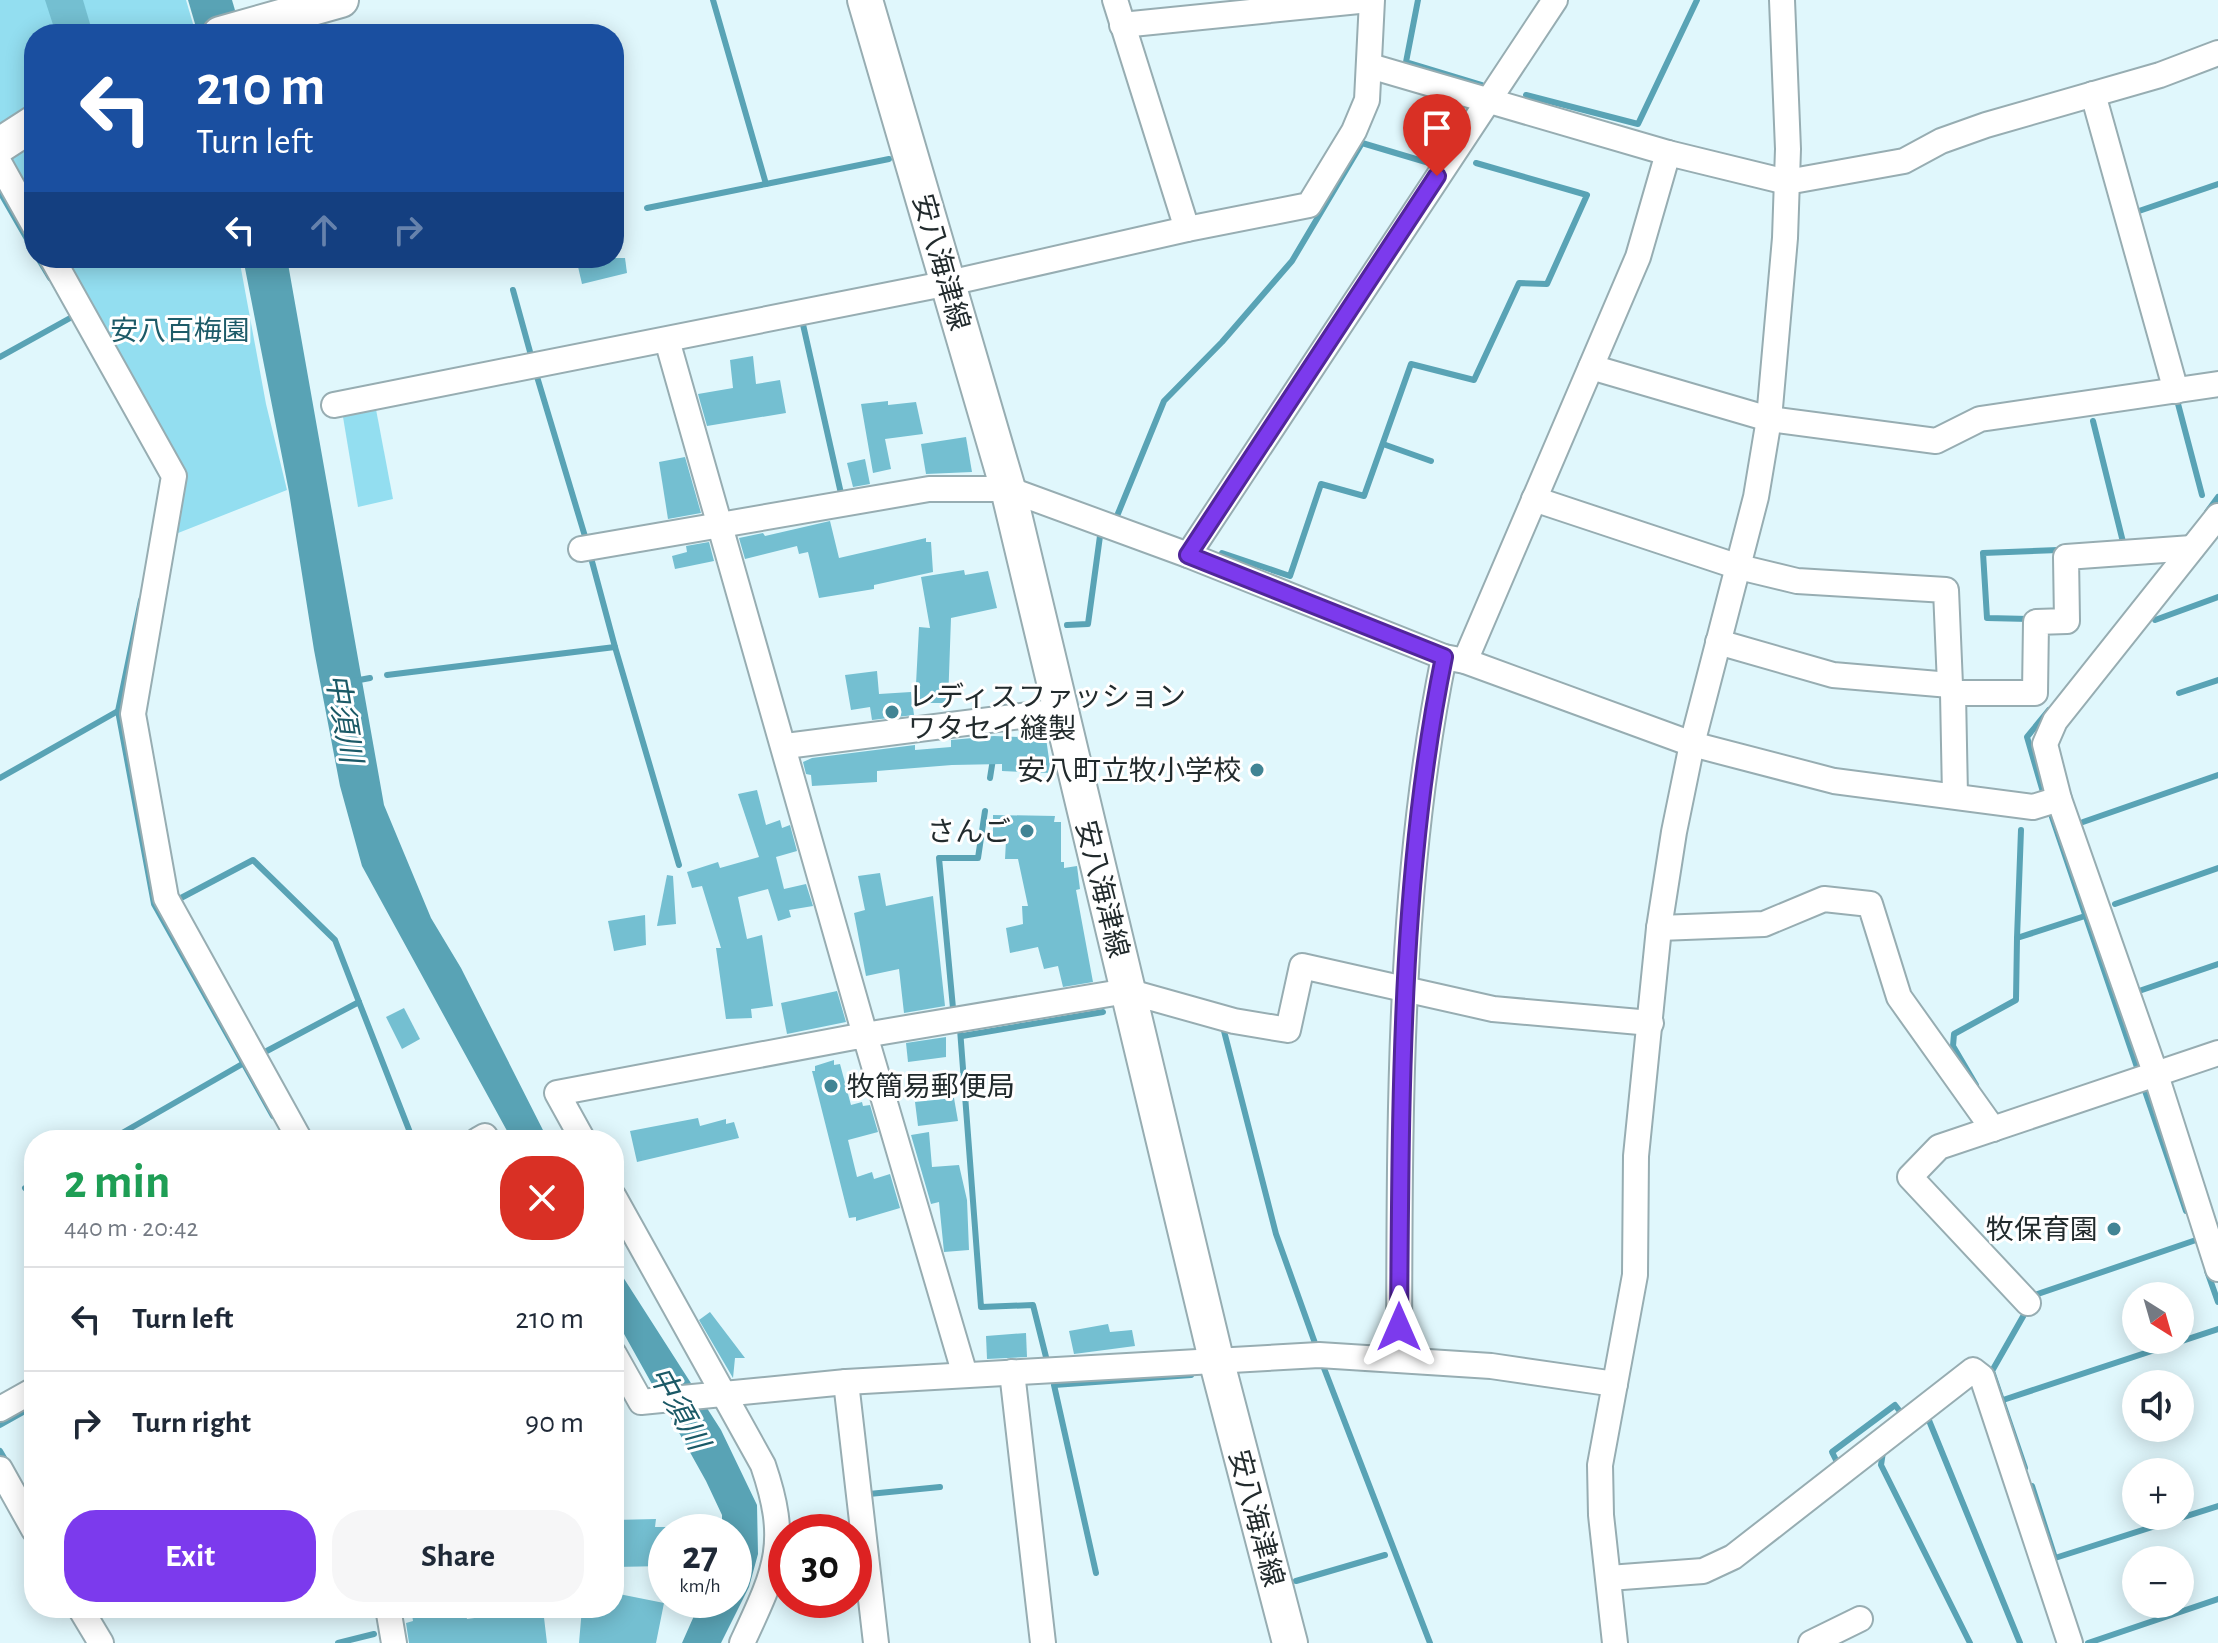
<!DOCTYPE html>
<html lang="en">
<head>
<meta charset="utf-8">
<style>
	body { margin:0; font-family:"Alegreya Sans","Noto Sans JP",sans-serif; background:#f6f6f7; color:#1f2937; height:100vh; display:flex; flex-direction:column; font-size:30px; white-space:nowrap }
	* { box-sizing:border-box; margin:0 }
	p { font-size:26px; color:#747a83 }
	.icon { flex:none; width:44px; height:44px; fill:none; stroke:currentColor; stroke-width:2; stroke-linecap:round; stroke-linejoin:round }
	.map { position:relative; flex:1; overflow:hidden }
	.details { position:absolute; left:24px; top:1130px; width:600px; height:488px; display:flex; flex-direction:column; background:#fff; border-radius:32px; box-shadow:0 4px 20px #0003 }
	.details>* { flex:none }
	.banner { position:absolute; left:24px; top:24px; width:600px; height:244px; border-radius:32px; box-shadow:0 4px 20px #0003; background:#1a4fa0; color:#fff; overflow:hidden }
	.needle { width:52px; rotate:143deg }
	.controls { position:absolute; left:2122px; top:1282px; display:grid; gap:16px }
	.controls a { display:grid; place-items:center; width:72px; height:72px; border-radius:50%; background:#fff; box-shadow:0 4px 20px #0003; font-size:40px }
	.speed { position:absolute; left:648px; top:1514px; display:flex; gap:16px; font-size:40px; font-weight:700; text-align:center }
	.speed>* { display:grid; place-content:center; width:104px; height:104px; border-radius:50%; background:#fff; box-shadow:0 4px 20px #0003; line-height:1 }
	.speed small { font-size:20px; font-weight:400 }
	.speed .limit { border:12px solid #d22; background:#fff; color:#111 }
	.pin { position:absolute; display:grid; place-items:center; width:68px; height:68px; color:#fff; margin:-82px -34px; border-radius:50% 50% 50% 0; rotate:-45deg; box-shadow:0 0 8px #0007 }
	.pin .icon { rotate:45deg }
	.me { position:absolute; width:88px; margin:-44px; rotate:0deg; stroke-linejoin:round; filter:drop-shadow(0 0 6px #0008) }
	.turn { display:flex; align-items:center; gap:28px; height:168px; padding:0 40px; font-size:36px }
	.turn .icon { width:104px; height:104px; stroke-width:2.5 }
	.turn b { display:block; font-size:56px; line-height:68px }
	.lanes { display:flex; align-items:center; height:76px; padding:0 40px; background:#0003; justify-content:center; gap:40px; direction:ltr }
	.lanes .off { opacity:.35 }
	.round { display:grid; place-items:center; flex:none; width:84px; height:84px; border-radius:32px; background:#f6f6f7 }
	.overview { display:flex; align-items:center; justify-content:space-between; height:136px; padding:0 40px }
	h1 { font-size:48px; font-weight:600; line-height:60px; color:#1e9e55 }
	.button { display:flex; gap:16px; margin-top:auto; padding:16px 40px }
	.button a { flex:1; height:92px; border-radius:32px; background:#7c3aed; color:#fff; font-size:32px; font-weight:600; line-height:92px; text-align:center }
	.button a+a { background:#f6f6f7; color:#1f2937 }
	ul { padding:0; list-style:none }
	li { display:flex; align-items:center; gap:24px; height:104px; padding:0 40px; border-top:2px solid #e0e1e3 }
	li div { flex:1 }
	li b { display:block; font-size:30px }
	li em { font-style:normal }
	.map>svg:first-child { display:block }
	.green { fill:#93def0 }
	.water { fill:#59a3b5 }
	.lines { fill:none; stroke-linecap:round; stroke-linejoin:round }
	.stream { stroke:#59a3b5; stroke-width:6 }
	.building { fill:#74bfd1 }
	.street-casing { stroke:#97adb2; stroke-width:28 }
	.secondary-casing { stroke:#97adb2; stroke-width:38 }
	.street { stroke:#fff; stroke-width:24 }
	.secondary { stroke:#fff; stroke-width:34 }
	.route-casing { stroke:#51269a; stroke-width:20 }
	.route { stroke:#7c3aed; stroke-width:14 }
	.poi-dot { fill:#418494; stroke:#fff; stroke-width:3 }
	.labels { text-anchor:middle; stroke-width:6; stroke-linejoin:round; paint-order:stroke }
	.street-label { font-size:28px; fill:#222b2d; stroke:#fff }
	.park-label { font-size:28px; fill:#1d5b68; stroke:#fff }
	.poi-label { font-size:28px; fill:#222b2d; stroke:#fff; text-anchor:end }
	.water-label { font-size:30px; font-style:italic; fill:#1b5966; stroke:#fff }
</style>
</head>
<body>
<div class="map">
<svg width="2218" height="1643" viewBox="0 0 2218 1643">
	<rect width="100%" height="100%" fill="#e0f7fc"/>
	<g class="green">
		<polygon points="0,0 186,0 196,34 34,34 34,211 0,149"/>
		<polygon points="60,258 239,258 266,404 287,490 168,537 179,475"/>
		<polygon points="375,404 393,499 358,507 342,411"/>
	</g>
	<g class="water">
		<polygon points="188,0 232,0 242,34 198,34"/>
		<polygon points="243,258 287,258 384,805 431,918 461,968 548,1140 512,1140 362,866 340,786 314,650 289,492"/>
		<polygon points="614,1263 721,1430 757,1505 758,1554 749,1587 721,1643 682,1643 701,1600 734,1600 734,1532 722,1532 722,1515 706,1481 614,1316"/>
	</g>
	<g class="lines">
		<g class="stream">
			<polyline points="713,0 766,184 889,159"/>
			<polyline points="1418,0 1406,62 1482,85"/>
			<polyline points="1526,95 1638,124 1697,0"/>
			<polyline points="0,192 34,251"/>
			<polyline points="647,208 766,184"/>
			<polyline points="2136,212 2218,184"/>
			<polyline points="38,258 50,278"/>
			<polyline points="513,290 532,359"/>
			<polyline points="802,320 842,498"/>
			<polyline points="0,357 72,317"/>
			<polyline points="535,370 587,543"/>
			<polyline points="2177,400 2202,495"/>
			<polyline points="2093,421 2123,542"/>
			<polyline points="1383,444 1431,461"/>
			<polyline points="2207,512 2218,497"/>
			<polyline points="1117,516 1164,401 1222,342 1292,261 1362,143 1436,165"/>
			<polyline points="1222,553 1290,576 1321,484 1364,496 1411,364 1474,380 1519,283 1547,284 1587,195 1476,163"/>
			<polyline points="141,600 118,711 154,904 273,1116"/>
			<polyline points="2029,619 1987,618 1983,553 2058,550"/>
			<polyline points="2155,620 2218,597"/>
			<polyline points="1067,625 1088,624 1100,536"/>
			<polyline points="615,647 679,865"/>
			<polyline points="387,675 615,647 590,554"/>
			<polyline points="354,681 370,678"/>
			<polyline points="2179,693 2218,680"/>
			<polyline points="0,778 118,711"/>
			<polyline points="990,778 993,759"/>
			<polyline points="2043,792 2027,737 2049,710"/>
			<polyline points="2052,817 2139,1073"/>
			<polyline points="2083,822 2218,775"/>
			<polyline points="179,899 253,860 335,940 359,1002"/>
			<polyline points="2115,904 2218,868"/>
			<polyline points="2017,938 2021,830"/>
			<polyline points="2139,991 2218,964"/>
			<polyline points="953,1008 939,858 978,858 985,811"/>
			<polyline points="960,1029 981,1307 1033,1305 1047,1361"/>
			<polyline points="1224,1031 1276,1234 1316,1346"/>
			<polyline points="962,1036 1103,1012"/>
			<polyline points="263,1053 359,1002 413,1140"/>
			<polyline points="1976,1085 1953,1046 1954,1034 2016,1000 2017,938 2085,916"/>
			<polyline points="2143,1085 2186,1211"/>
			<polyline points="110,1140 244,1063"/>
			<polyline points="25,1188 34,1183"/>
			<polyline points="2207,1271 2218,1302"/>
			<polyline points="2032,1296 2196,1240"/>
			<polyline points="1322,1363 1430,1643"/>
			<polyline points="2003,1400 2218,1329"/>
			<polyline points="1928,1418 2020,1643"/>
			<polyline points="0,1425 34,1406"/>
			<polyline points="0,1451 7,1463"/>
			<polyline points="1883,1452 1881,1465 1970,1643"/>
			<polyline points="1838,1464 1832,1452 1895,1405 1902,1414"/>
			<polyline points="2025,1468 1992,1371 2025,1313"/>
			<polyline points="2032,1486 2055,1558 2218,1506"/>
			<polyline points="869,1494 940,1487"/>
			<polyline points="1096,1573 1054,1385 1191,1375"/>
			<polyline points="614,1578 620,1577"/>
			<polyline points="1296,1581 1385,1555"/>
			<polyline points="338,1643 374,1634"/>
			<polyline points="2088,1643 2218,1599"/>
		</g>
	</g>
	<g class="building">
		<polygon points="45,0 83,0 93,34 56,34"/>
		<polygon points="576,258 625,258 627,273 582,284"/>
		<polygon points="753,356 756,384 780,380 786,413 707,426 698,394 733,388 730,360"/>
		<polygon points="888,401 888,405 916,402 923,434 885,439 891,469 873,473 861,404"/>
		<polygon points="966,437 972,472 926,474 921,444"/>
		<polygon points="685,457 701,513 668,519 659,462"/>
		<polygon points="865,459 870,484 853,487 847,463"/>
		<polygon points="830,521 839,558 926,538 926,542 931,542 933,572 874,585 874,589 819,598 808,552 799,554 797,546 745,559 739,538 763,533 765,536"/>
		<polygon points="709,542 714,561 675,569 672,556 687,552 686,546"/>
		<polygon points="964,570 965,575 988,571 997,608 951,618 948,703 915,703 919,627 930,628 921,577"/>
		<polygon points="877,671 879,694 911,692 914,715 872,720 870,707 851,710 845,675"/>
		<polygon points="994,736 1046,738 1051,773 1002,771 1002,764 952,765 877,771 877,782 812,786 811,775 806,774 803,762 812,758 915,745 915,750 951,747 951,740"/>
		<polygon points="757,790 766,825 780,820 782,828 790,825 797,851 776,857 784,889 806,884 813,906 789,910 791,917 778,921 768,889 738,897 747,939 762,935 773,1006 751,1009 752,1018 726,1019 716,948 721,948 702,886 692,888 687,872 718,862 720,868 759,857 738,794"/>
		<polygon points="993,815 1055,816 1054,822 1061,822 1061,862 1064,862 1064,868 1077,866 1080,889 1076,890 1093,982 1063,987 1058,966 1044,969 1038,947 1010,953 1006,928 1023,924 1022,906 1028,906 1018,859 1005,859 1006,841 993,841"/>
		<polygon points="880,873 886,906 933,896 945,1006 904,1013 899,969 866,976 854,913 865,910 858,876"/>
		<polygon points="667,875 673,876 676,924 657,926"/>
		<polygon points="645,915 646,945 614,951 608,921"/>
		<polygon points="837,991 846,1022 787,1034 781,1003"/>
		<polygon points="404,1008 420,1039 402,1049 386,1017"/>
		<polygon points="946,1037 946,1057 908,1062 906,1043"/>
		<polygon points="834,1060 834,1065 840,1064 851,1105 862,1102 863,1106 870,1105 878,1132 848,1140 857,1177 872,1172 874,1179 890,1174 900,1208 856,1221 856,1217 849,1218 812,1071 815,1071 815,1066"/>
		<polygon points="954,1098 958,1121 918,1126 915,1102"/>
		<polygon points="698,1118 700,1126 726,1119 726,1124 734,1122 739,1138 637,1162 630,1131"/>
		<polygon points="929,1132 932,1167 959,1165 967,1200 969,1250 944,1252 939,1202 931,1204 911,1135"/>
		<polygon points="710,1312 745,1358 735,1358 733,1378 699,1320"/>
		<polygon points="1108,1324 1110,1332 1132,1330 1135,1346 1074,1354 1069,1331"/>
		<polygon points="1026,1333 1027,1357 987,1359 986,1336"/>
		<polygon points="656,1519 655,1527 666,1527 666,1566 614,1567 614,1520"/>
		<polygon points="614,1593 664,1603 656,1643 579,1643 582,1608 614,1608"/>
		<polygon points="411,1608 457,1608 458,1614 466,1613 467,1619 543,1609 547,1643 409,1643 406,1623 413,1621"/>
	</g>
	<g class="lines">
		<g class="street-casing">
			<g id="street">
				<polyline points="1115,0 1187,229"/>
				<polyline points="1122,25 1369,0"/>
				<polyline points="1370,66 1668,153 1787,182 1904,161 1941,141 1986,125 2160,75 2218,53"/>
				<polyline points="2093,94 2176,391"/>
				<polyline points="0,164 34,225"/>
				<polyline points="52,258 174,476 133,714 166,898 300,1140"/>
				<polyline points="667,340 865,1035 1127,991 1234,1021 1288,1030 1302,966 1493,1009 1651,1023"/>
				<polyline points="1591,367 1769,419 1936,441 1980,419 2218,384"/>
				<polyline points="334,405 949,283 1187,229 1309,205 1354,131 1367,100 1372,0"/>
				<polyline points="1534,499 1739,567 1797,581 1946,590 1950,685"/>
				<polyline points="2218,516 2055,721 2045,744 2059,799 2156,1075 2218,1269"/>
				<polyline points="581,549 929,489 1008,489 1188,555 1444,657 1465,661 1692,744 1834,781 2033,807 2059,799"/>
				<polyline points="1188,555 1555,0"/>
				<polyline points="1718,642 1833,675 1950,685 1953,693"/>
				<polyline points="1465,661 1638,257 1668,153"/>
				<polyline points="786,746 1060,711"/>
				<polyline points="1955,796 1953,693 2035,693 2036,622 2067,621 2066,557 2192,548"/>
				<polyline points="1659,928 1764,924 1824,899 1870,904 1899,997 1993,1129"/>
				<polyline points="478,1140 485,1136 487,1140"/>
				<polyline points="583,1140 557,1093 865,1035 965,1375"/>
				<path d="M614,1197L763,1465C790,1544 776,1570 742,1643"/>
				<polyline points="2028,1303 1910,1177 1939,1147 2218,1053"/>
				<polyline points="614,1354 641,1402 846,1382 1319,1355 1491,1366 1615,1384"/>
				<path d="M1399,1359C1400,1125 1397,886 1444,657"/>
				<polyline points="1012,1372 1043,1643"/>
				<polyline points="846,1382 876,1643"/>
				<polyline points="0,1409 34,1390"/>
				<polyline points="0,1469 34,1530"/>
				<polyline points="1609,1578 1703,1571 1733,1557 1973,1370 1982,1377 2070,1643"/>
				<polyline points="80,1608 101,1643"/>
				<polyline points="388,1608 394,1643"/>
				<polyline points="1615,1643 1601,1515 1600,1465 1635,1275 1636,1156 1659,928 1674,832 1692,744 1756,497 1769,419 1785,238 1788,149 1782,0"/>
				<polyline points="1811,1643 1860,1619"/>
			</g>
		</g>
		<g class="secondary-casing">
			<g id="secondary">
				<polyline points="865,0 1008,489 1216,1359 1290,1643"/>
				<polyline points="220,34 341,0"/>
				<polyline points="0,145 34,123"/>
			</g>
		</g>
		<use href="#street" class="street"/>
		<use href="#secondary" class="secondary"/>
	</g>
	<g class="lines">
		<g class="route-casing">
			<path id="route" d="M1399,1327C1401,1104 1399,876 1444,657L1188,555L1437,176"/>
		</g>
		<use href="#route" class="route"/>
	</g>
	<g class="poi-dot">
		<circle cx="892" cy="712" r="8"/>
		<circle cx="1257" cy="770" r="8"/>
		<circle cx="1027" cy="831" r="8"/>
		<circle cx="831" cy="1086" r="8"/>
		<circle cx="2114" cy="1229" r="8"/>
	</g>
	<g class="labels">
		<g class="street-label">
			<text transform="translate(942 262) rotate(74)" y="10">安八海津線</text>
			<text transform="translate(1103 889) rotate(76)" y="10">安八海津線</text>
			<text transform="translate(1257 1518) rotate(75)" y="10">安八海津線</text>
		</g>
		<g class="park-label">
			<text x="180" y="340">安八百梅園</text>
		</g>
		<g class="poi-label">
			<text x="908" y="706" text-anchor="start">レディスファッション<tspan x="908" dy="32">ワタセイ縫製</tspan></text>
			<text x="1241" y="780">安八町立牧小学校</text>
			<text x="1011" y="841">さんご</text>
			<text x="847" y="1096" text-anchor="start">牧簡易郵便局</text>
			<text x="2098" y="1239">牧保育園</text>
		</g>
		<g class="water-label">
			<text transform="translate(344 718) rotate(80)" y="10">中須川</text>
			<text transform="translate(679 1408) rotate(61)" y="10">中須川</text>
		</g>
	</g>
</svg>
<div class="controls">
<a><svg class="needle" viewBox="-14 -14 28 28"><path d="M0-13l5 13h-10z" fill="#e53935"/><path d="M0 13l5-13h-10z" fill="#747a83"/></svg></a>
<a><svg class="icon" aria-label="sound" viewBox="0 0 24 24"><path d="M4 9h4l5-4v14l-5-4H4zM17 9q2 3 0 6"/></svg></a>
<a>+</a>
<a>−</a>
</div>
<div class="speed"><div>27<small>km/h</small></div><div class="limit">30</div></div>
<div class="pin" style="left:1437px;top:176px;background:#d93025"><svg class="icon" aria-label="arrive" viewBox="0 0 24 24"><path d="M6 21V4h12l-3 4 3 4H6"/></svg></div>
<svg class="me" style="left:1399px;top:1327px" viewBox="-20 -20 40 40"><path d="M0-17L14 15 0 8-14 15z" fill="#7c3aed" stroke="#fff" stroke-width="4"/></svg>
<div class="banner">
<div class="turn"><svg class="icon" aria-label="left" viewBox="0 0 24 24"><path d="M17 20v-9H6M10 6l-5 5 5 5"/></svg><div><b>210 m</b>Turn left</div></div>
<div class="lanes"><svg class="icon" aria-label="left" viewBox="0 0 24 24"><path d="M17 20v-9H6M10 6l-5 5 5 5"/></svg><svg class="icon off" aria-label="ahead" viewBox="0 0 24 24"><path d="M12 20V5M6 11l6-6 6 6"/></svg><svg class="icon off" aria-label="right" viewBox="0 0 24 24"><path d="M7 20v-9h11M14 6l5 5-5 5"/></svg></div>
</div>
<section class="details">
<div class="overview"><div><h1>2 min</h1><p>440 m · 20:42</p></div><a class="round" style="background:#d93025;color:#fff"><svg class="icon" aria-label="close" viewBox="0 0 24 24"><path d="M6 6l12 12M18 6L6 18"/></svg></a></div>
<ul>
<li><svg class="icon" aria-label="left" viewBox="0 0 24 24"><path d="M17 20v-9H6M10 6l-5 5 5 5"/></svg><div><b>Turn left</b></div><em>210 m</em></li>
<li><svg class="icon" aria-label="right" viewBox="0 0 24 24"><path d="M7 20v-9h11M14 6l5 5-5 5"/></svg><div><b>Turn right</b></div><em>90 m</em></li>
</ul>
<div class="button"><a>Exit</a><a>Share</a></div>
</section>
</div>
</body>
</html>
